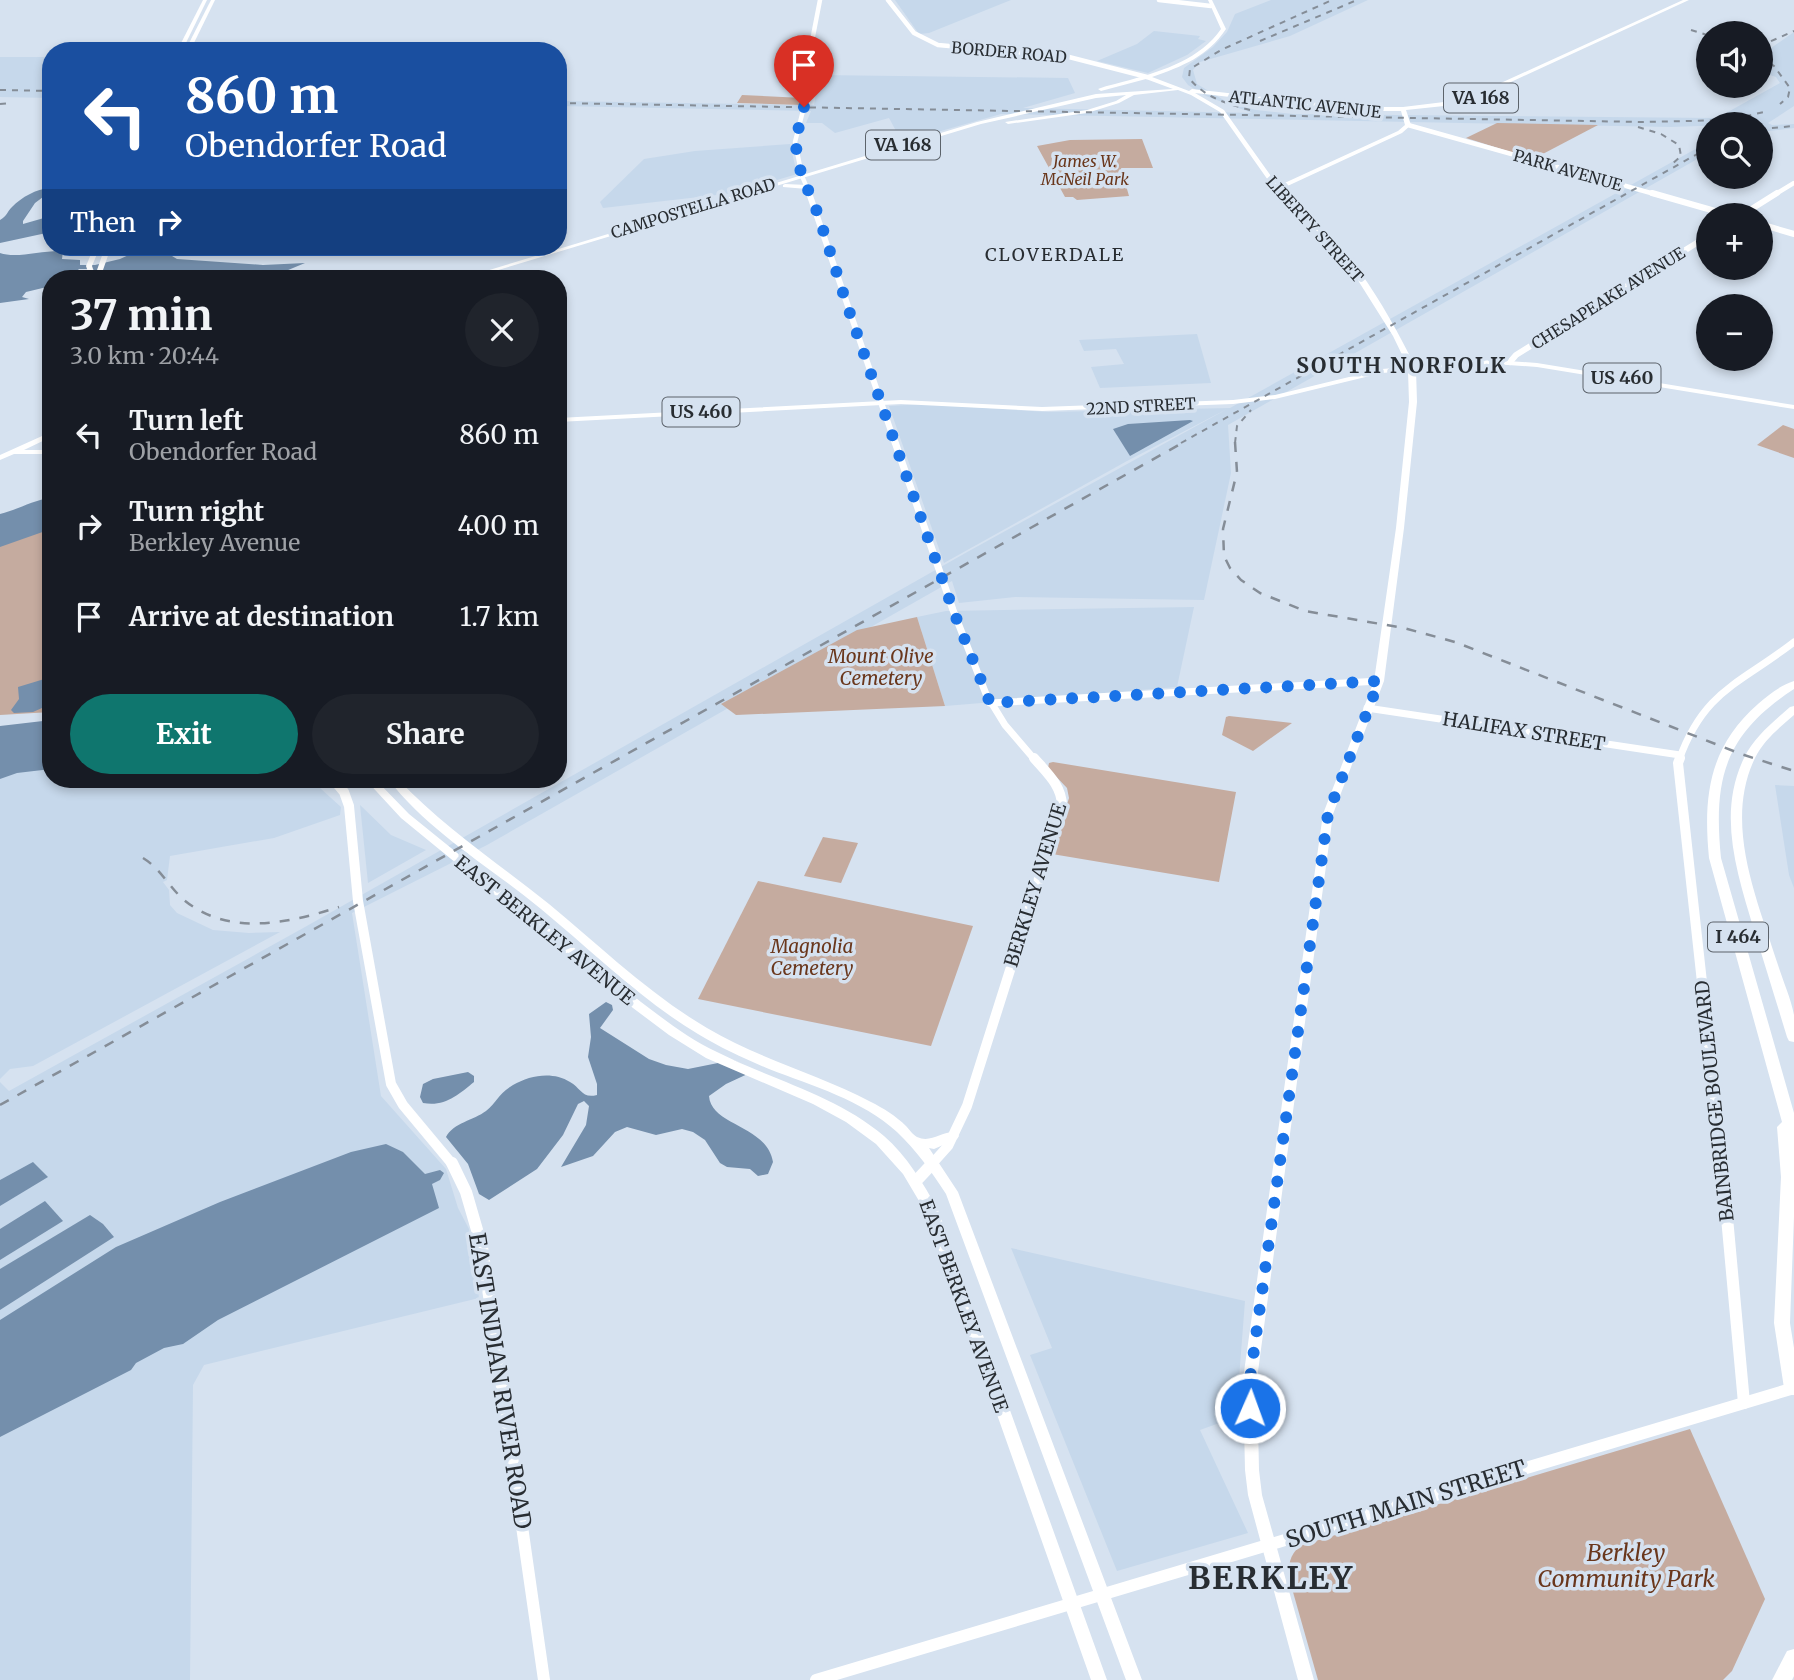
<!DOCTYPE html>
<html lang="en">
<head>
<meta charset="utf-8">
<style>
	body { margin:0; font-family:Merriweather,serif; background:#20242c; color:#f1f3f6; height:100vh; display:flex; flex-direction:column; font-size:26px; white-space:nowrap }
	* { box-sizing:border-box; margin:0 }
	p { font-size:23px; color:#9ea1a6 }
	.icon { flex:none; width:38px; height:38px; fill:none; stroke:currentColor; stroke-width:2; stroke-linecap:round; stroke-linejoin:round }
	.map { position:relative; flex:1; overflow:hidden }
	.sheet { position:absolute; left:42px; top:270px; width:525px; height:518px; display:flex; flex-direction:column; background:#171b24; border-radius:28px; box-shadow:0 4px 10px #0003 }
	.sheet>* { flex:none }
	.banner { position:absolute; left:42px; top:42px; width:525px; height:214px; border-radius:28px; box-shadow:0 4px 10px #0003; background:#1a4fa0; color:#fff; overflow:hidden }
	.fabs { position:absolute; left:1696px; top:21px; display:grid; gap:14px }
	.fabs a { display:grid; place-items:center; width:77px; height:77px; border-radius:50%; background:#171b24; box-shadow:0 4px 10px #0003; font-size:35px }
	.pin { position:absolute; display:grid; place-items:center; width:60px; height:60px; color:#fff; margin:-72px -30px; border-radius:50% 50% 50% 0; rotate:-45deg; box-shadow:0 0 7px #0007 }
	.pin .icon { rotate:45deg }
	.me { position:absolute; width:77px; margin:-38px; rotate:2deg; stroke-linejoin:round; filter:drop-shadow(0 0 5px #0008) }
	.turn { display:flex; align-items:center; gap:24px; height:147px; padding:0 28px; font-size:32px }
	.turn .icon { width:91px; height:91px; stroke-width:2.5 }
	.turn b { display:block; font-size:49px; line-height:60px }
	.then { display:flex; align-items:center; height:66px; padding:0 28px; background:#0003; gap:14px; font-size:26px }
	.round { display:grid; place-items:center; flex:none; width:74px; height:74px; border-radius:37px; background:#20242c }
	.headline { display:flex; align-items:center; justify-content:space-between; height:119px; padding:0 28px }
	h1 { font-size:42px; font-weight:700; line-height:52px }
	.button { display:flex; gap:14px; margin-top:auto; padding:14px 28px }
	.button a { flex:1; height:80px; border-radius:42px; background:#0f766e; color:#fff; font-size:28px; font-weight:700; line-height:80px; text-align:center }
	.button a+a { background:#20242c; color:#f1f3f6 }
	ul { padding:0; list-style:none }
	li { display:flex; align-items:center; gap:21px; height:91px; padding:0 28px }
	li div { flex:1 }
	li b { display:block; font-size:26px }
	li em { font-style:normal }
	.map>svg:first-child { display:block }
	.built { fill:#c6d8eb }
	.green { fill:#c5ab9f }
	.water { fill:#748fac }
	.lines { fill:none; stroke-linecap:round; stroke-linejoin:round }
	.minor-far4 { stroke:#fff; stroke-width:4.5 }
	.minor-far3 { stroke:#fff; stroke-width:6 }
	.minor-far2 { stroke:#fff; stroke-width:7 }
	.minor-far1 { stroke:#fff; stroke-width:10 }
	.minor { stroke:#fff; stroke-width:12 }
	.major { fill:#fff; fill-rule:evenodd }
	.highway { fill:#fff; fill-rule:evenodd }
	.rail-far1 { stroke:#858d97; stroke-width:2; stroke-dasharray:6 6; stroke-linecap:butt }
	.rail { stroke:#858d97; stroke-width:2.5; stroke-dasharray:10 10; stroke-linecap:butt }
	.route { stroke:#1a73e8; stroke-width:12; stroke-dasharray:0 21.6 }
	.labels { text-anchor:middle; stroke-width:7; stroke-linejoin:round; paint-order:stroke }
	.far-street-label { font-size:16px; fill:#282d32; stroke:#d6e2f0 }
	.far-park-label { font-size:16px; font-style:italic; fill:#6a371c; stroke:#d6e2f0 }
	.shield { fill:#d6e2f0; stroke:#5c636b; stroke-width:2 }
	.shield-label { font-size:18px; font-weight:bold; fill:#282d32 }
	.far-neighbourhood-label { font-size:18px; letter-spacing:2px; fill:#282d32; stroke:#d6e2f0 }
	.park-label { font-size:19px; font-style:italic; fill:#6a371c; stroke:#d6e2f0 }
	.street-label { font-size:19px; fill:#282d32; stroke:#d6e2f0 }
	.far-district-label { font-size:21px; font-weight:bold; letter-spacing:2px; fill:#282d32; stroke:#d6e2f0 }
	.near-street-label { font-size:23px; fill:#282d32; stroke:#d6e2f0 }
	.near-park-label { font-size:23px; font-style:italic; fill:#6a371c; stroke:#d6e2f0 }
	.near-district-label { font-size:32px; font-weight:bold; letter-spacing:2px; fill:#282d32; stroke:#d6e2f0 }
</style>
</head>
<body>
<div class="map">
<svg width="1794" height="1680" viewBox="0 0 1794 1680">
	<rect width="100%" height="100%" fill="#d6e2f0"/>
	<g class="built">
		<polygon points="895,0 1011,0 929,33 919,34"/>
		<polygon points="1271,0 1368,0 1290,36 1200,62 1193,70 1197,84 1227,102 1256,110 1293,114 1717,118 1780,83 1776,77 1761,72 1761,55 1794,32 1794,106 1768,123 1772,125 1794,124 1794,128 1761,132 1760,124 1670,127 1001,114 902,142 889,118 835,133 822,123 806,123 811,111 558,106 558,101 814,105 819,75 1068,78 1075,93 1023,108 1252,113 1206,96 1188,85 1182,77 1184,68 1213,47 1227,32 1235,14"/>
		<polygon points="1154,31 1200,36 1198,39 1206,41 1187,55 1148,73 1097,61 1137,44"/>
		<polygon points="0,57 51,57 51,98 0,97"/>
		<polygon points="1708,142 1708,153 1228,425 1231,473 1204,600 1015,597 959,603 952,581 487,845 352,913 381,1096 446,1169 458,1208 469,1229 479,1298 204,1365 193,1385 190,1680 0,1680 0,1082 9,1091 305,927 969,551 1229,408 1127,461 944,563 889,406 924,404 1048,412 1230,408"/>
		<polygon points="790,144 797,174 734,193 603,208 600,202 644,159 695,151"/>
		<polygon points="1197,334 1211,383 1100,388 1091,367 1124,364 1116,349 1084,351 1079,340"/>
		<polygon points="1194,607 1177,687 945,706 917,617 946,611"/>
		<polygon points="0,765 51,765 51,779 310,779 341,807 340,815 274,838 170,856 167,880 163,882 169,890 170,905 177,913 213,930 249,933 280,932 33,1066 10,1069 0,1079"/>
		<polygon points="1775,785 1794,786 1794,888 1789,875"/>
		<polygon points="360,805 391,835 426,850 368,883"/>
		<polygon points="1011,1248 1245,1301 1236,1417 1200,1430 1248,1533 1117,1571 1030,1355 1052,1348"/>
	</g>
	<g class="green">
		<polygon points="742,95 803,98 802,105 737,103"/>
		<polygon points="1497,123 1598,125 1537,157 1527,157 1466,138"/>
		<polygon points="1142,139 1153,168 1121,168 1129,196 1077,200 1073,197 1065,197 1037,146 1070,140"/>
		<polygon points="1783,425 1794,429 1794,458 1757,445"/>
		<polygon points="51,524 51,712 0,715 0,544"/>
		<polygon points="917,617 945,706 736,715 721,704 857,630"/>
		<polygon points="1229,716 1292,723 1253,751 1222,735 1226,717"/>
		<polygon points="1053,762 1236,792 1219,882 1052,854 1069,798 1067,788 1048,768 1049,763"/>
		<polygon points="823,837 858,843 841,883 804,876"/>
		<polygon points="758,881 973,926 931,1046 698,999"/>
		<path d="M1690,1429L1765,1599L1732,1671L1723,1680H1318L1289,1578C1288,1564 1290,1553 1302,1545Z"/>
	</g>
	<g class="water">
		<path d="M50,188L51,191L35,203L23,221V224L51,216V232L0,243V220C7,216 7,212 12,207C22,197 36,189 50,188Z"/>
		<path d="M146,247H175L172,256L177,259L263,265L305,263L281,273L168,270L141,277L96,276L93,269H79L70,278H51V286L26,292L22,297L29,299L0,303V253C17,259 41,250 63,251L62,259L80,260V265H95L120,259Z"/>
		<polygon points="1190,420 1193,421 1130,456 1113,429 1128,424"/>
		<path d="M51,498V529L0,547V514C17,510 33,500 51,498Z"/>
		<polygon points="51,677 51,704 33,712 14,713 11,710 19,699 18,687"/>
		<polygon points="43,721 51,723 51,769 17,773 0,779 0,726"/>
		<path d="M606,1002L612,1005L613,1010L600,1028L649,1059L666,1065L688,1069L733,1060L754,1071L726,1084L709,1096C711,1126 767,1125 773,1162L768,1174L758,1176L750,1169L727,1167L720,1163L705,1140L693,1132L682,1129L656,1135L627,1127L615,1132L593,1156L561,1167L586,1125L589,1106L584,1101L578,1104L563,1135L537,1169L489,1200L479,1194L468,1164L446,1137C453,1123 474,1120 486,1111C497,1102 498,1094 513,1085C530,1075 553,1071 570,1082C581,1088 582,1099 597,1095V1084L588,1057L591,1037L589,1014Z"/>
		<path d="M468,1072L474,1076V1082C458,1095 445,1107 423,1103L420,1097L423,1084L433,1079Z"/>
		<polygon points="386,1144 403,1152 425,1174 440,1170 444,1173 440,1180 432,1184 439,1208 218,1320 183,1344 164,1348 136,1363 131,1370 0,1437 0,1320 116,1247 220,1202 351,1152"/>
		<polygon points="33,1162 48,1177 0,1206 0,1180"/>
		<polygon points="45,1201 63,1221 0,1260 0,1229"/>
		<polygon points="90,1215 103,1224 114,1237 0,1310 0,1269"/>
	</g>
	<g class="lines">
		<g class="minor-far4">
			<polyline points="888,0 914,33 938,45 1069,57 1147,77"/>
			<polyline points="1159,0 1211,6"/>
			<polyline points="1408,125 1658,195"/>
			<polyline points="810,195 802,176 795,142 808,91 807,67 820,0"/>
			<polyline points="1774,195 1794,183"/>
		</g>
		<g class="minor-far3">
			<polyline points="809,193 895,443"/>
			<polyline points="1652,193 1729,215"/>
			<polyline points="1742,215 1777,193"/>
			<polyline points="1760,224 1794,234"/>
			<polyline points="1510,362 1516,355 1708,236"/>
		</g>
		<g class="minor-far2">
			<polyline points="895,442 953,610 986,694 1005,725 1035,760"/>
			<polyline points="990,703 1379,681"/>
			<polyline points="1367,708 1680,755"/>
			<path d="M1679,760C1704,690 1740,684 1794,642"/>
		</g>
		<g class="minor-far1">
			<polyline points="1680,758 1678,763 1722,1165"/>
			<polyline points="333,779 344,792 349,806 358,901 391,1084 403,1105 453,1165"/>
			<path d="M931,1165L948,1146L967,1106L1062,806C1062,786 1047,773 1034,758"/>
		</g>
		<g class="minor">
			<polyline points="452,1163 466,1192 482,1247 544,1680"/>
			<polyline points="1722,1163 1744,1403"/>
			<polyline points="916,1181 933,1163"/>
			<polyline points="816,1680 1794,1388"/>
		</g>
		<g class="major">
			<polygon points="203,0 207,0 182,51 177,51"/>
			<polygon points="211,0 215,0 190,51 185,51"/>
			<path d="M1208,0H1212L1226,29C1207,57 1183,66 1152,77L1189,91L1192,89L1353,107H1403L1444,102L1481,92L1683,0H1689L1485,94L1444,106L1406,110L1411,125L1402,133L1281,189C1308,216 1337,242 1360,272C1381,301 1399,334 1415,366L1493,360L1537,363L1794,405V409L1537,367L1493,364L1416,370L1417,402L1404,528L1384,681L1333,814L1257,1379L1259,1470L1262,1495L1314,1680H1298L1248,1495L1245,1470L1243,1379L1323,814L1374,681L1396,528L1409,402L1408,371L1382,373L1275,399L1233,404L1042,411L901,404L558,422V418L901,400L1042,407L1233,400L1275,395L1382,369L1408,367L1393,336L1354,274L1327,241L1275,190L1220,112L1191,95L1178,90L1134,95L1119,103L1087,113L1008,124L1005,122L1087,110L1116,101L1126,95L1096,98L981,124L472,278H463L977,122L1096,94L1173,89L1146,79L1101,91L1098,89C1108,85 1120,83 1130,80C1165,70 1200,59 1221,29ZM1195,93L1353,111H1401L1405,125L1398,131L1278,186L1224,110Z"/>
			<polygon points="785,184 807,185 810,187 807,189 783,187 783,185"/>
			<polygon points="94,247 100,247 92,266 96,278 90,278 86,266"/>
			<polygon points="105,247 111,247 103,270 108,278 102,278 97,270"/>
			<polygon points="51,432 51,437 24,450 51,450 51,454 14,454 0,460 0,455"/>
			<path d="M365,779H375L409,814L641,1002C665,1020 689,1039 717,1052C772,1080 836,1095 884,1136C907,1156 923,1183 938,1210L1107,1680H1091L925,1211L903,1174L876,1144L846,1122L813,1104L706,1058L669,1035L633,1008L401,818Z"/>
			<path d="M388,779H398C443,827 498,863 549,904C600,946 649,994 707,1028C759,1059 818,1074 871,1102C883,1108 896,1116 906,1126C909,1129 913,1135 917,1137C932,1144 944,1129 957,1133L959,1136L957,1139L934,1149L929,1148L958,1192L1142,1680H1126L946,1194C931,1171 917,1151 897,1132C862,1100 813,1086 769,1069C745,1059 721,1048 698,1034C641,1000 592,951 541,909C490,867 429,832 388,779Z"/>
		</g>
		<g class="highway">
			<path d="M1794,681V689C1725,734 1713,778 1721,858L1794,1113V1216L1790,1323L1794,1348V1395H1792L1786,1393L1784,1388L1774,1323L1781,1177L1777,1127L1782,1122L1709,858C1703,796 1709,747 1758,704C1768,695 1781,685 1794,681Z"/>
			<path d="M1794,706V715C1779,728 1764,740 1755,758C1723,824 1758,901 1778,965C1783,981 1791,999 1794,1015C1794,1024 1794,1034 1794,1042L1789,1041L1787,1037C1776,1001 1765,965 1754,930C1737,873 1717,814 1744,758C1754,737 1773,722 1790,707Z"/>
			<polygon points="1794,1649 1794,1676 1792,1680 1772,1680 1787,1651"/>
		</g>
		<g class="rail-far1">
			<polyline points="1691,30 1707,35"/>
			<polyline points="1709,33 1724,29"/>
			<polyline points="1260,41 1357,0"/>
			<polyline points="1760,46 1794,31"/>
			<polyline points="1760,56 1774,66 1790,88 1788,97 1780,104"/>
			<polyline points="0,90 51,91"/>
			<polyline points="558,103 1643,122 1730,120 1768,111"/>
			<polyline points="0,104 11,103"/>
			<path d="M1250,110C1227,104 1204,97 1189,78L1190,69L1221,50L1332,0"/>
			<polyline points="1638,127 1661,134 1679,145 1681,156 1671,165"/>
			<polyline points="1760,129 1794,126"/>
			<polyline points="1181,443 1708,148"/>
			<polyline points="1235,443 1237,426 1251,410"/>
		</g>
		<g class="rail">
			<polyline points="1235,442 1237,472 1223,529 1224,556 1230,568 1241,580 1260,593 1305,611 1404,628 1455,642 1741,754 1794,771"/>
			<path d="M143,858C161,869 169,887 184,900C229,937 289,923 339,907"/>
			<polyline points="0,1105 1184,442"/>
		</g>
	</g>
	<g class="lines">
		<polyline class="route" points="804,107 795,142 801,173 818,214 846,302 953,610 990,703 1379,681 1328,814 1250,1379 1250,1408"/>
	</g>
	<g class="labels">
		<g class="far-street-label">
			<text transform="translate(1009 52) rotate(5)" y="6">BORDER ROAD</text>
			<text transform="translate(1305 104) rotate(6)" y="6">ATLANTIC AVENUE</text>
			<text transform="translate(1568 170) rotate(16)" y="6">PARK AVENUE</text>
			<text transform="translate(693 208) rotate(-17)" y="6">CAMPOSTELLA ROAD</text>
			<text transform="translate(1315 229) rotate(48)" y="6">LIBERTY STREET</text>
			<text transform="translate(1608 298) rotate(-32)" y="6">CHESAPEAKE AVENUE</text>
			<text transform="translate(1141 406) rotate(-3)" y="6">22ND STREET</text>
		</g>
		<g class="far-park-label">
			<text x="1085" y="167">James W.<tspan x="1085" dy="18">McNeil Park</tspan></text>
		</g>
		<g class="shield">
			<rect x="1444" y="83.5" width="74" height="29" rx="5"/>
			<rect x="866" y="130.5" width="74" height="29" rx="5"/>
			<rect x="1583.5" y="363.5" width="77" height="29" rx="5"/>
			<rect x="662.5" y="397.5" width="77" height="29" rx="5"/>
			<rect x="1708" y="922.5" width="60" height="29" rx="5"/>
		</g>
		<g class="shield-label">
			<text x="1481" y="104">VA 168</text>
			<text x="903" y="151">VA 168</text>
			<text x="1622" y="384">US 460</text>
			<text x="701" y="418">US 460</text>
			<text x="1738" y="943">I 464</text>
		</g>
		<g class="far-neighbourhood-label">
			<text x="1055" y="261">CLOVERDALE</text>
		</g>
		<g class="park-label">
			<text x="881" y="663">Mount Olive<tspan x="881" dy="22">Cemetery</tspan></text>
			<text x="812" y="953">Magnolia<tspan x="812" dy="22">Cemetery</tspan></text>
		</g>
		<g class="street-label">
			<text transform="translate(1524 731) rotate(9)" y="7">HALIFAX STREET</text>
			<text transform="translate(1035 885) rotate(-73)" y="7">BERKLEY AVENUE</text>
			<text transform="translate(545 930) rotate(39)" y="7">EAST BERKLEY AVENUE</text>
			<text transform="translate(1714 1101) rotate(-96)" y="7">BAINBRIDGE BOULEVARD</text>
			<text transform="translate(964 1306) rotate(70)" y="7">EAST BERKLEY AVENUE</text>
		</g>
		<g class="far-district-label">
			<text x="1402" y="373">SOUTH NORFOLK</text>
		</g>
		<g class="near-street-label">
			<text transform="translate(500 1381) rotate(81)" y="8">EAST INDIAN RIVER ROAD</text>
			<text transform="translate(1406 1504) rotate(-17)" y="8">SOUTH MAIN STREET</text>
		</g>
		<g class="near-park-label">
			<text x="1626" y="1561">Berkley<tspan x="1626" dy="26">Community Park</tspan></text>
		</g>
		<g class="near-district-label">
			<text x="1271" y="1589">BERKLEY</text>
		</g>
	</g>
</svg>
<div class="fabs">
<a><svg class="icon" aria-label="sound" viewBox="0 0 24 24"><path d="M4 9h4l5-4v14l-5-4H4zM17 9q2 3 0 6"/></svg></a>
<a><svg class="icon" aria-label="search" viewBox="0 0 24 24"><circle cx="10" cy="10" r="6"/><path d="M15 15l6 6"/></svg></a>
<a>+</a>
<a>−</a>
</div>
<div class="pin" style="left:804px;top:107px;background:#d93025"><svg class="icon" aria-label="arrive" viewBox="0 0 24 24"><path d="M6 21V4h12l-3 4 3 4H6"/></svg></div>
<svg class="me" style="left:1250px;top:1408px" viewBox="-20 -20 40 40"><circle r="17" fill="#1a73e8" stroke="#fff" stroke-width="3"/><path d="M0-11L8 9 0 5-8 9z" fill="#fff"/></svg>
<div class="banner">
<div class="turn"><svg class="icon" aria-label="left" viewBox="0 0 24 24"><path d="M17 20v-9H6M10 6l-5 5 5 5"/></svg><div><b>860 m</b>Obendorfer Road</div></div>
<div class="then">Then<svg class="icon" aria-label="right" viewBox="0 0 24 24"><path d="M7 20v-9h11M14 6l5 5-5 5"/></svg></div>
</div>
<section class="sheet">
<div class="headline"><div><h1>37 min</h1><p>3.0 km · 20:44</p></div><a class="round"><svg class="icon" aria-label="close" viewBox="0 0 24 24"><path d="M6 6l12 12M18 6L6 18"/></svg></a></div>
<ul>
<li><svg class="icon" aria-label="left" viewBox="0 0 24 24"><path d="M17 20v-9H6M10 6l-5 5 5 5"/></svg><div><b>Turn left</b><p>Obendorfer Road</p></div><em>860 m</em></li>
<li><svg class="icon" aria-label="right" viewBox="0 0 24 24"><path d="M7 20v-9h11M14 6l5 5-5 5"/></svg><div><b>Turn right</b><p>Berkley Avenue</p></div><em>400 m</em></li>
<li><svg class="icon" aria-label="arrive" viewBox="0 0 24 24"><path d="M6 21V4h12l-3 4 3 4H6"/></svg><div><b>Arrive at destination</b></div><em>1.7 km</em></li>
</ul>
<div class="button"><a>Exit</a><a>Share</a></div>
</section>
</div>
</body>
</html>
